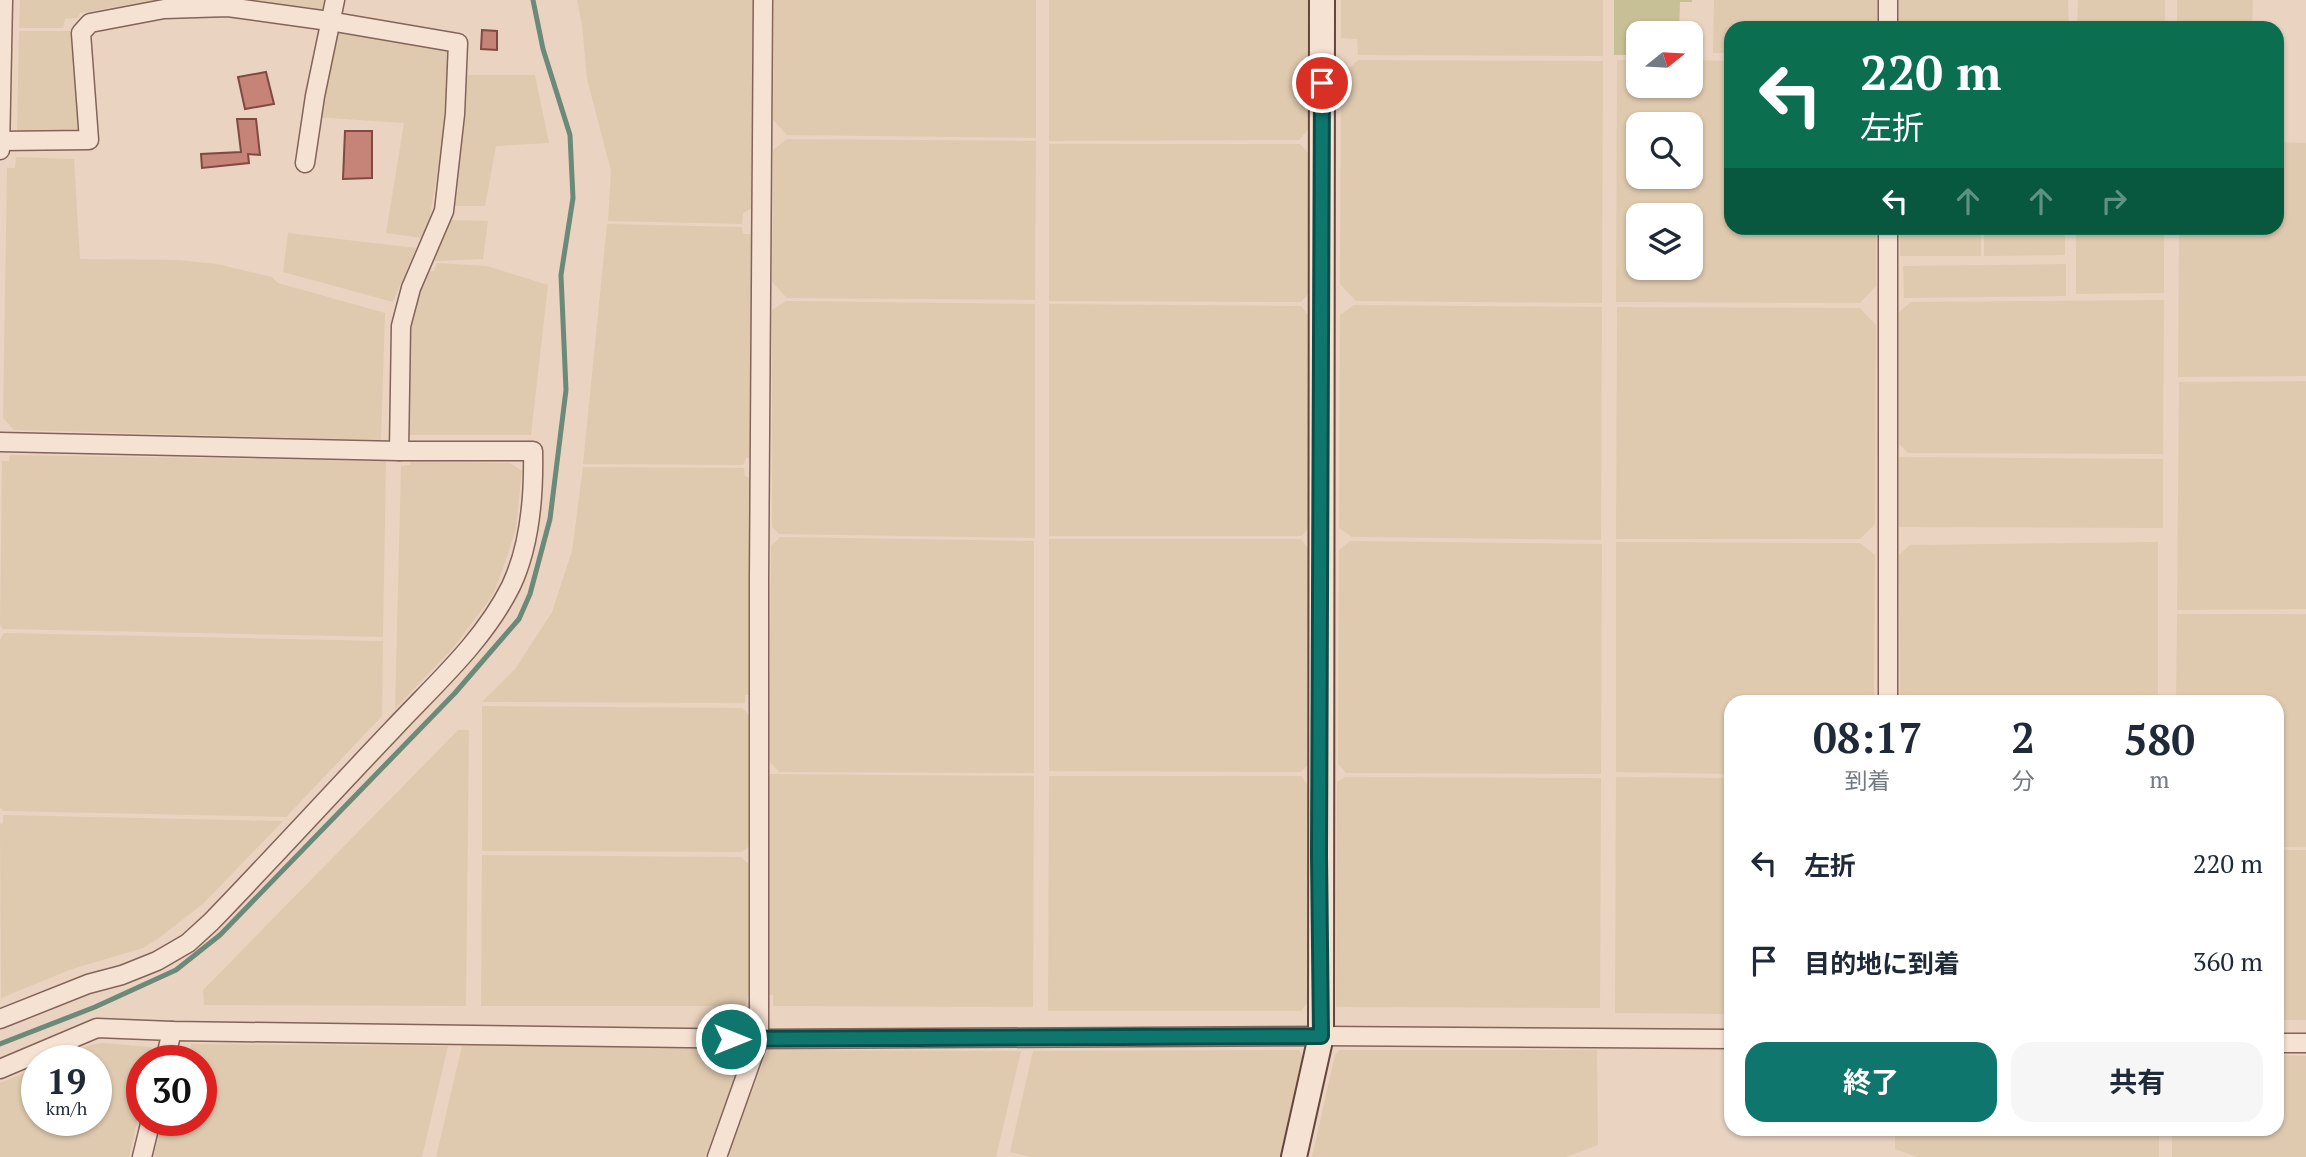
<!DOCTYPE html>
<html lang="ja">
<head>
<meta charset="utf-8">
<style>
	body { margin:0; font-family:"PT Serif","Noto Sans JP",serif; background:#f6f6f7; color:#1f2937; height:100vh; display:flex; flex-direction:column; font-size:26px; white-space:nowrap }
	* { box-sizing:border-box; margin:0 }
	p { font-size:23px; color:#747a83 }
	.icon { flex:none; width:38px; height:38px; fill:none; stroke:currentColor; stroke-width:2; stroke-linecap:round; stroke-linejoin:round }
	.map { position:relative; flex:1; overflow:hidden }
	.drawer { position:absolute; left:1724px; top:695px; width:560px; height:441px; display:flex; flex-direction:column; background:#fff; border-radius:21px; box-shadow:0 2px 5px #0004 }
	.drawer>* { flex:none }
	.top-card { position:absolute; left:1724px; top:21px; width:560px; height:214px; border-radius:21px; box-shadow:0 2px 5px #0004; background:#0b6e4f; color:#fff; overflow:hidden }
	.needle { width:46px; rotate:72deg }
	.fabs { position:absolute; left:1626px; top:21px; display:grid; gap:14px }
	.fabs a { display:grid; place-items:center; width:77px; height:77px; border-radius:14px; background:#fff; box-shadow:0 2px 5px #0004; font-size:35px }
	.speed { position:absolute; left:21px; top:1045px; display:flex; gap:14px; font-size:35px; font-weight:700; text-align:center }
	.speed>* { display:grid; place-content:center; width:91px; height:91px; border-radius:50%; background:#fff; box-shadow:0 2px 5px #0004; line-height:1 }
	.speed small { font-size:18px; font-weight:400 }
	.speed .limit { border:10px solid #d22; background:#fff; color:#111 }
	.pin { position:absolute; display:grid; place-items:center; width:60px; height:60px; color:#fff; margin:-30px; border:4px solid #fff; border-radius:50%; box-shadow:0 2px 7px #0007 }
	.me { position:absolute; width:77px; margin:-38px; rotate:90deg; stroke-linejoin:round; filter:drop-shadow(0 0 5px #0008) }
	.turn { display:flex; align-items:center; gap:24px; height:147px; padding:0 21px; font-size:32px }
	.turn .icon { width:91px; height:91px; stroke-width:2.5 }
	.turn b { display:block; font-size:49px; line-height:60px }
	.lanes { display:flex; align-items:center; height:66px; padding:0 21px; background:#0003; justify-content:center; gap:35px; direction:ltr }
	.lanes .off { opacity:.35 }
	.eta { display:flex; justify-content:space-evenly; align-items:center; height:119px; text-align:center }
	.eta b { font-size:42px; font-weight:700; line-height:49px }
	.primary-button { display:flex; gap:14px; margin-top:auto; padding:14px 21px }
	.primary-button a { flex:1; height:80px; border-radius:21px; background:#0f766e; color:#fff; font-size:28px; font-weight:700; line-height:80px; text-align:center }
	.primary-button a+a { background:#f6f6f7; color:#1f2937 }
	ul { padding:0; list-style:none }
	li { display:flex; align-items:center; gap:21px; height:98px; padding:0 21px }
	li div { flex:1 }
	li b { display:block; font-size:26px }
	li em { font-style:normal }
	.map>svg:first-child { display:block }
	.farmland { fill:#dfcaaf; fill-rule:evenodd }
	.green { fill:#c7c096 }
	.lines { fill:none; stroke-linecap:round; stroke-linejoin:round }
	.stream { stroke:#6b8a7a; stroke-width:5 }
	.building { fill:#c68479; stroke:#804941; stroke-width:2 }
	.street-casing { stroke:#82645a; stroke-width:21 }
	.secondary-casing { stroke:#64463d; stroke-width:28 }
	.street { stroke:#f6e2d3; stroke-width:18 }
	.secondary { stroke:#f6e2d3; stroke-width:24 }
	.route-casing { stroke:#0a4d48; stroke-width:18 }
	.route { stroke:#0f766e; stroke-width:12 }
</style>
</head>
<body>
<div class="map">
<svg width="2306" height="1157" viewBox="0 0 2306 1157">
	<rect width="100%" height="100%" fill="#ead3c1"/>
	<g class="farmland">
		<polygon points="20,0 154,0 80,13 78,18 65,19 63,28 19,28"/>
		<polygon points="243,0 325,0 322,11"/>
		<polygon points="577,0 753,0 752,208 743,213 742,224 608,221 611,171 587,79 582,25"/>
		<polygon points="774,0 1036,0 1036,138 787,135 773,120"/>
		<polygon points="1049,0 1313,0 1312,125 1299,140 1049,141"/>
		<polygon points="1341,0 1603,0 1603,56 1358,55 1357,39 1341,38"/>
		<polygon points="1714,0 1879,0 1878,28 1731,28 1731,53 1713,53"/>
		<polygon points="1899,0 2068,0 2069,28 1899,28"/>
		<polygon points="2078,0 2165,0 2165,28 2077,28"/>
		<polygon points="2177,0 2253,0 2252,28 2177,28"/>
		<polygon points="331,29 444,48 447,50 449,55 441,151 430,216 422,238 386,233 404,123 314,117"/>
		<polygon points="19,31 71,31 80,131 17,131"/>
		<polygon points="1358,60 1603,61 1602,303 1356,301 1340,284 1341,76"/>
		<path d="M1617,60H1638V86H1690L1691,60L1731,61V228H1876V286L1860,303L1616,302ZM1638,124H1690V177H1638ZM1638,215H1690V268H1638Z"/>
		<polygon points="465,75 535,75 549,143 496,146 485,206 451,206 461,155"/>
		<polygon points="787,139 1036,141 1035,300 787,298 772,282 773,150"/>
		<polygon points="2277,142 2306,143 2306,376 2178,377 2179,228 2277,228"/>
		<polygon points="1049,144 1300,144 1312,157 1312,289 1301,302 1049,301"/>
		<polygon points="16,157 74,159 80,259 178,260 217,264 272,277 278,283 385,313 381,440 14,430 3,418 7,168 15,168"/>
		<polygon points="451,220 488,221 483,259 434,261 431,253 442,232"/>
		<polygon points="607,224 742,227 743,234 752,234 752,458 746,458 743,465 583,464"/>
		<rect x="1900" y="228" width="81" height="28"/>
		<polygon points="1984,228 2065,228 2065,255 1984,256"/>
		<polygon points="2076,228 2164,228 2164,293 2076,294"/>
		<polygon points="288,233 416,248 393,302 283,272"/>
		<polygon points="437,263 487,266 548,285 531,435 407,435 410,338 414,307 426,272 434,271"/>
		<polygon points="2066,264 2066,296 1904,298 1903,266"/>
		<polygon points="2164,300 2163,454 1908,453 1899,444 1899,312 1911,302"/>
		<polygon points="786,301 1035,304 1035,538 779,534 772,527 772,310"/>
		<polygon points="1049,304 1301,306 1312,320 1311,525 1302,536 1049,536"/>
		<polygon points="1354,305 1602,307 1601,540 1352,537 1339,528 1340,315"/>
		<polygon points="1617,307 1860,308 1876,325 1875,524 1860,539 1616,539"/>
		<polygon points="2306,381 2306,609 2177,610 2179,382"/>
		<polygon points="10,455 386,461 383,637 3,629 0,625 2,461 9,461"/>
		<polygon points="1899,457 2163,459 2163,528 1899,527"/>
		<polygon points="411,461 510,463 522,471 516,528 506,560 493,595 454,647 395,709 401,466 410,465"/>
		<polygon points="583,467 744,468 745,476 751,478 751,695 745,695 745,703 482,702 516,668 552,612 572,551"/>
		<polygon points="780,537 1034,541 1034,773 779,772 769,761 771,546"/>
		<polygon points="1049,539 1301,539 1311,552 1310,763 1301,772 1049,771"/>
		<polygon points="1350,541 1602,544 1601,774 1346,773 1338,764 1339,550"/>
		<polygon points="1616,542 1860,543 1875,555 1874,702 1731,702 1731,774 1616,772"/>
		<polygon points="2158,542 2158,702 1900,702 1899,555 1910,545"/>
		<polygon points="2177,614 2306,614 2306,847 2277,847 2277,702 2176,702"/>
		<polygon points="4,633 383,641 382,716 286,817 4,811 0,808 0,640"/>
		<polygon points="482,706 742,708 751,717 751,845 742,852 482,851"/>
		<polygon points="458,730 469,730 466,1006 204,1005 203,990"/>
		<polygon points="769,774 1034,776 1033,1007 773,1006 773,995 768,995"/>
		<polygon points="1049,776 1301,776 1310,787 1309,1001 1301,1011 1048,1011"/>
		<polygon points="1345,777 1601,778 1600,1008 1336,1007 1337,782"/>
		<polygon points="1616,777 1731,778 1731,1014 1615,1013"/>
		<polygon points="3,815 283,821 204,903 159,938 143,948 72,969 1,998 0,824 3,823"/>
		<rect x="2277" y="850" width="29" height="170"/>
		<polygon points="482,855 741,857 751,866 750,991 745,1006 481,1006"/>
		<polygon points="102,1043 152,1047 151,1060 142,1060 142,1100 129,1157 0,1157 0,1083 37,1068 37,1120 96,1120 96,1060 53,1060 90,1045"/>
		<polygon points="191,1044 448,1046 422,1157 153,1157 162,1120 201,1120 201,1060 176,1060 177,1054 189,1056"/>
		<polygon points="462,1046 735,1048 743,1055 705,1157 436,1157"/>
		<polygon points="768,1050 1021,1051 996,1157 730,1157 728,1153"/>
		<polygon points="1299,1050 1304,1059 1281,1157 1031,1157 1010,1152 1033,1051"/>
		<polygon points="1340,1050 1597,1050 1598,1145 1566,1157 1312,1157 1335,1055"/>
		<polygon points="2277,1055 2306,1056 2306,1157 2172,1157 2172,1129 2277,1129"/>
		<polygon points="1895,1129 2159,1129 2159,1157 1917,1157 1895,1149"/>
	</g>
	<polygon class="green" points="1614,0 1692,0 1692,2 1680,2 1679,33 1638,33 1638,55 1614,55"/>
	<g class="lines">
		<polyline class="stream" points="0,1044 95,1007 176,970 220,935 455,693 519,619 530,594 550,519 566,390 561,275 573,198 570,135 543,49 533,0"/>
	</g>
	<g class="building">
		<polygon points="482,30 497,31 497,50 481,49"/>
		<polygon points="266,72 274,104 245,109 238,77"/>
		<polygon points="237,119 256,119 260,155 248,154 249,163 202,168 201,154 241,152"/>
		<polygon points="345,131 372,131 372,178 343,179"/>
	</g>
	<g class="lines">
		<g class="street-casing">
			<g id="street">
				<polyline points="1888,28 1888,0"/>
				<polyline points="0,141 89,140 81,33 90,23 164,9 228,7 329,21 458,43 455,114 444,211 411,288 401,326 399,451"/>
				<polyline points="0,150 3,0"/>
				<polyline points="305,163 315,96 335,0"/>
				<path d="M0,442L399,451H533C534,495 530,546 511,586C483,642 435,684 393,729C332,793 273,858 211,922L188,943L157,961L122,975L88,984L0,1019"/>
				<polyline points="1888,702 1888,228"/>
				<polyline points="2277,1043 2306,1043"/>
				<polyline points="165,1060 172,1031"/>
				<polyline points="0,1069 97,1028 172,1031 759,1039 1321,1036 1731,1039"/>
				<polyline points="142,1157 151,1120"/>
				<polyline points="717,1157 759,1039 759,578 763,0"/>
			</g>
		</g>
		<g class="secondary-casing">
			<polyline id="secondary" points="1294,1157 1321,1036 1322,0"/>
		</g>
		<use href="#street" class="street"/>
		<use href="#secondary" class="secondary"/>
	</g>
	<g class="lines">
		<g class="route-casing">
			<polyline id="route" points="731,1039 1321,1036 1319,856 1322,83"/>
		</g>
		<use href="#route" class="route"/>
	</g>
</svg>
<div class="fabs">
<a><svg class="needle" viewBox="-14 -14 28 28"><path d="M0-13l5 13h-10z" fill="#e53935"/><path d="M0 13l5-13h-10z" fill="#747a83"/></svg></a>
<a><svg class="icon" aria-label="search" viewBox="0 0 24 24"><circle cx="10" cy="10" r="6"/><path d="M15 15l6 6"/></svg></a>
<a><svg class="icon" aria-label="layers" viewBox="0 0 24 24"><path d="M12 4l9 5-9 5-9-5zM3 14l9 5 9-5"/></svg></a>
</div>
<div class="speed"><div>19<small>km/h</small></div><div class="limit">30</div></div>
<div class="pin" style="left:1322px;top:83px;background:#d93025"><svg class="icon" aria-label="arrive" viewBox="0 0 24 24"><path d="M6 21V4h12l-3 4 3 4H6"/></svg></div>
<svg class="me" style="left:731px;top:1039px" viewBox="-20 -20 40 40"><circle r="17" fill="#0f766e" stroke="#fff" stroke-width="3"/><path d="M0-11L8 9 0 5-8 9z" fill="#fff"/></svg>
<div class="top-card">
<div class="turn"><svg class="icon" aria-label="left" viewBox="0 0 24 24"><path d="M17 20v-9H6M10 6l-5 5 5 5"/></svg><div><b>220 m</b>左折</div></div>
<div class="lanes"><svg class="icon" aria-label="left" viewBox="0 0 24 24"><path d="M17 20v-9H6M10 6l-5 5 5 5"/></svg><svg class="icon off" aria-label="ahead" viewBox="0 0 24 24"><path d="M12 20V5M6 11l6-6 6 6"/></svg><svg class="icon off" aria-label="ahead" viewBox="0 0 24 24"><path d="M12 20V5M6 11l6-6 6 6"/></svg><svg class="icon off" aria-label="right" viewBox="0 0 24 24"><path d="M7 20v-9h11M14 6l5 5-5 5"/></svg></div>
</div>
<section class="drawer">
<div class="eta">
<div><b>08:17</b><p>到着</p></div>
<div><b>2</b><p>分</p></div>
<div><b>580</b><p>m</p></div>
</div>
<ul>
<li><svg class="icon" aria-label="left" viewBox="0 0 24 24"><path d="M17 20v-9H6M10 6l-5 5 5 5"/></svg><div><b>左折</b></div><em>220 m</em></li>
<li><svg class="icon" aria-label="arrive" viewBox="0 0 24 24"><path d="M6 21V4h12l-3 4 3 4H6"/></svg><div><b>目的地に到着</b></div><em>360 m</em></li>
</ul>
<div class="primary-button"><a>終了</a><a>共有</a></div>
</section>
</div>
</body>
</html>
